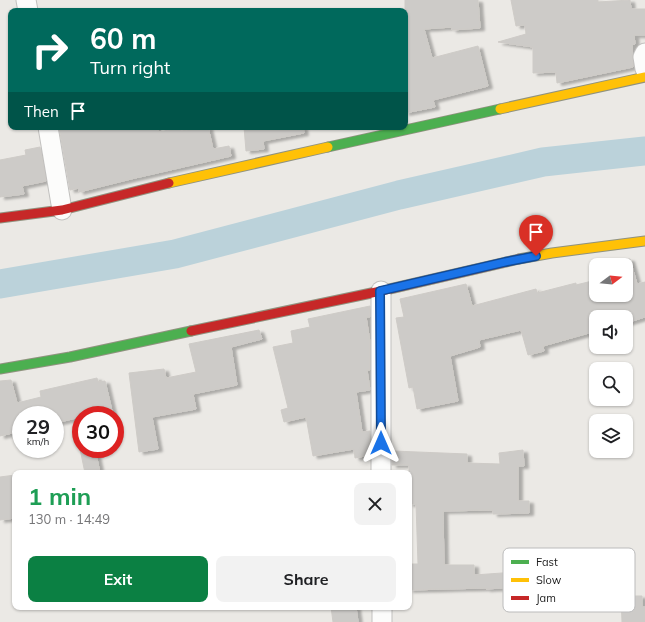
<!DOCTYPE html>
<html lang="en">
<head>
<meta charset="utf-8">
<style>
	body { margin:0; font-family:Mulish,sans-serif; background:#f2f2f2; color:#202124; height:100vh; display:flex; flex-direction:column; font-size:15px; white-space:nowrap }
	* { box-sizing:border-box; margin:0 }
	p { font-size:13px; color:#757577 }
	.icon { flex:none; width:22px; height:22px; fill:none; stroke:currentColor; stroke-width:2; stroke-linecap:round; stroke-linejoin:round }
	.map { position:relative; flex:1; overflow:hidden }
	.details { position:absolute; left:12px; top:470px; width:400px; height:140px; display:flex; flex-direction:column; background:#fff; border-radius:8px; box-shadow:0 1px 3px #0004 }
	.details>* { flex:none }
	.banner { position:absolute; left:8px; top:8px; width:400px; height:122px; border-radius:8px; box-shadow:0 1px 3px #0004; background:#00695c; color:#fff; overflow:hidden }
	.needle { width:26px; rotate:74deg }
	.fabs { position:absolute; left:589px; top:258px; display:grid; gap:8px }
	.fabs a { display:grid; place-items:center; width:44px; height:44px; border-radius:8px; background:#fff; box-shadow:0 1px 3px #0004; font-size:20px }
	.speed { position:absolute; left:12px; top:406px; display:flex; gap:8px; font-size:20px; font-weight:700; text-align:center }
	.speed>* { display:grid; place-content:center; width:52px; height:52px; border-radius:50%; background:#fff; box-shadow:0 1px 3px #0004; line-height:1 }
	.speed small { font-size:10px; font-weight:400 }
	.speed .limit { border:6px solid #d22; background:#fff; color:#111 }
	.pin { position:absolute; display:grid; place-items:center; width:34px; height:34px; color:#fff; margin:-41px -17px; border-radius:50% 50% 50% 0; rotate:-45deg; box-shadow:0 0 4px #0007 }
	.pin .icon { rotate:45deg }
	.me { position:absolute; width:44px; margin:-22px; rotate:0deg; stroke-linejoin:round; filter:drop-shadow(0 0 3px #0008) }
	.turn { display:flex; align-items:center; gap:14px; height:84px; padding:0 16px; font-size:18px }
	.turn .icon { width:52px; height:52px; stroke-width:2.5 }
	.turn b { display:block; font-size:28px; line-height:34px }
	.then { display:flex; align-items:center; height:38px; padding:0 16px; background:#0003; gap:8px; font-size:15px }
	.round { display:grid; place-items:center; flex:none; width:42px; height:42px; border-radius:8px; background:#f2f2f2 }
	.headline { display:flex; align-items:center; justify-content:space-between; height:68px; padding:0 16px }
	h1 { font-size:24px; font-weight:700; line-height:30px; color:#1e9e55 }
	.button { display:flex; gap:8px; margin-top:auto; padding:8px 16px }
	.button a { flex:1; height:46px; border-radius:8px; background:#0b8043; color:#fff; font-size:16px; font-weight:700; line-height:46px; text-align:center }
	.button a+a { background:#f2f2f2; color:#202124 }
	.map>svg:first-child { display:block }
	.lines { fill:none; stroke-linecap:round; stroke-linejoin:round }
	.river { stroke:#bbd2da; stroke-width:29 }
	.building { fill:#cdcbc8; stroke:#cecbc7; filter:url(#shadow) }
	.street-casing { stroke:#c2c1bf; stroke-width:21 }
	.fast-casing { stroke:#90927f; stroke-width:11 }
	.slow-casing { stroke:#90927f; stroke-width:11 }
	.jam-casing { stroke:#90927f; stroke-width:11 }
	.street { stroke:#fcfcfb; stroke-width:19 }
	.fast { stroke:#4caf50; stroke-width:9 }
	.slow { stroke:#ffc107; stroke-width:9 }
	.jam { stroke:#c62828; stroke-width:9 }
	.route-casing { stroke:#114b97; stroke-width:10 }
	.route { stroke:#1a73e8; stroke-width:7 }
	.key { fill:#fff; stroke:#bbb; stroke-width:1 }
	.key-label { font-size:11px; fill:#1c1c1c }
</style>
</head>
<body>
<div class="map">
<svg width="645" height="622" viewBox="0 0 645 622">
	<defs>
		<filter id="shadow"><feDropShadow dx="4.5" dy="2.5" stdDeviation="1" flood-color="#0004"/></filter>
	</defs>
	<rect width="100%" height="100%" fill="#ebe9e5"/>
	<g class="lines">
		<polyline class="river" points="0,284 175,254 399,195 543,162 645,151"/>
	</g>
	<g class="building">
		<polygon points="405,0 478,0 480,28 452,30 452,27 424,29 432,58 478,46 488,86 433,100 435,107 405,113"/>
		<polygon points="511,0 598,0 598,2 630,0 631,9 645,9 645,35 634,35 635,44 632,45 633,67 557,83 556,72 533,73 533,47 498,42 526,34 525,25 516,26"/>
		<polygon points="59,127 97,127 98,131 122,127 157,127 158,132 180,128 181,131 208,127 213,149 229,146 231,156 131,179 79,192 79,188 70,190"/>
		<polygon points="244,127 303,127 304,133 263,141 264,149 246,151"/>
		<polygon points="40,147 46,181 22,186 24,194 0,197 0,160 26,155 25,150"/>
		<polygon points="626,259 630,259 637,284 645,282 645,317 626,323 626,317 596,317 596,331 543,346 544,351 528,355 521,330 479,340 480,347 450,356 458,401 417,409 413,387 409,388 396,318 404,317 400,299 466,284 472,306 536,289 537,293 576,283 576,285 596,280 596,295 626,295"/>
		<polygon points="370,306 370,317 366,317 370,342 370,370 367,370 370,390 356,392 362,432 370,431 370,455 355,458 354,449 313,456 306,417 284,422 281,410 288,408 273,347 293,343 291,331 310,327 308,319"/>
		<polygon points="259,330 262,339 231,347 237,385 193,394 196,409 152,417 158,449 139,452 129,373 164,369 166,378 196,372 189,344"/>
		<polygon points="97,378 98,382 105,381 113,415 81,415 81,417 55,423 55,415 21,415 21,431 0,436 0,381 11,380 17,403 41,397 40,391"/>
		<polygon points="80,449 95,449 100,473 85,473"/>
		<polygon points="523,450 524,466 518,466 518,501 529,501 529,513 493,514 493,510 443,511 444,565 474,565 474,575 516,572 517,587 486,589 486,588 409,590 409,564 418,564 416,504 409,504 409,465 392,465 393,451 467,454 467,463 500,464 499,453"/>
		<polygon points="15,475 15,518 0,520 0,477"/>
		<polygon points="621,596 642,596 642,607 645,607 645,622 622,622"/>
		<polygon points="331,607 356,607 358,622 333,622"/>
	</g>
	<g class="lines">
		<g class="street-casing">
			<g id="street">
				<polyline points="26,0 28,11"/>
				<polyline points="645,53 643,57 645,69"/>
				<polyline points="48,127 62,210"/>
				<polyline points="381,291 381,473"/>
				<polyline points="382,607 382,622"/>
			</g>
		</g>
		<g class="fast-casing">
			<g id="fast">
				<polyline points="328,147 500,109"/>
				<polyline points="0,369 70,357 191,331"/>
			</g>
		</g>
		<g class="slow-casing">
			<g id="slow">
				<polyline points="500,109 645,77"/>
				<polyline points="169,183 328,147"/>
				<polyline points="519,259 552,253 645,241"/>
			</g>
		</g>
		<g class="jam-casing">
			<g id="jam">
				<polyline points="0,218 62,210 169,183"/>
				<polyline points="191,331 381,291 519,259"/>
			</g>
		</g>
		<use href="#street" class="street"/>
		<use href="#fast" class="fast"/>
		<use href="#slow" class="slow"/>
		<use href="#jam" class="jam"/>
	</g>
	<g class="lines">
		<g class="route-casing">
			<polyline id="route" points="381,443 380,291 505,262 536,256"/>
		</g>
		<use href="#route" class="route"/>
	</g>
	<rect x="503" y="548" width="132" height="64" rx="6" class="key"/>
	<rect x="511" y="560" width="18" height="4" fill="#4caf50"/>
	<rect x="511" y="578" width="18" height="4" fill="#ffc107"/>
	<rect x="511" y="596" width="18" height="4" fill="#c62828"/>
	<g class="key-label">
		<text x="536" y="566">Fast</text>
		<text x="536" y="584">Slow</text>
		<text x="536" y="602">Jam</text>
	</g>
</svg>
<div class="fabs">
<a><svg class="needle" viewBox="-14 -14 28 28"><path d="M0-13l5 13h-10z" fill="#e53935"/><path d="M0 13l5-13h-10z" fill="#757577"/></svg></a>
<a><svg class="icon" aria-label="sound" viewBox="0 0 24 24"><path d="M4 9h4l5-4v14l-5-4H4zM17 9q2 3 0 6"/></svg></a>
<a><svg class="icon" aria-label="search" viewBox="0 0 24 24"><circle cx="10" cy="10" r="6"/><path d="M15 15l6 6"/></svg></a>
<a><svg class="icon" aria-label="layers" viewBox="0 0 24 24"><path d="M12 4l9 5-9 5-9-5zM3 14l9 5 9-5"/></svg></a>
</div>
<div class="speed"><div>29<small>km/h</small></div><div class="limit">30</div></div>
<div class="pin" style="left:536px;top:256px;background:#d93025"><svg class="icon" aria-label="arrive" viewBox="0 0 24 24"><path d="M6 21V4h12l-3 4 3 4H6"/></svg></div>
<svg class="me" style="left:381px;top:443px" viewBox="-20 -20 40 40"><path d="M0-17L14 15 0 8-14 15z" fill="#1a73e8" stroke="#fff" stroke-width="4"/></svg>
<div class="banner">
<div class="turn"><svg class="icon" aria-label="right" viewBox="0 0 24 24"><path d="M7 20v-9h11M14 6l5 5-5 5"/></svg><div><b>60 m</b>Turn right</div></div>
<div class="then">Then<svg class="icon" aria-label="arrive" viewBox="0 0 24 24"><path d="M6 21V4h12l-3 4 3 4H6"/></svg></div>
</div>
<section class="details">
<div class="headline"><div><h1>1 min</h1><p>130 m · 14:49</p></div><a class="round"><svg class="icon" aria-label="close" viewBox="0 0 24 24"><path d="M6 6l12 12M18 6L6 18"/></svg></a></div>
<div class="button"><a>Exit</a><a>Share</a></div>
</section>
</div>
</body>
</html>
